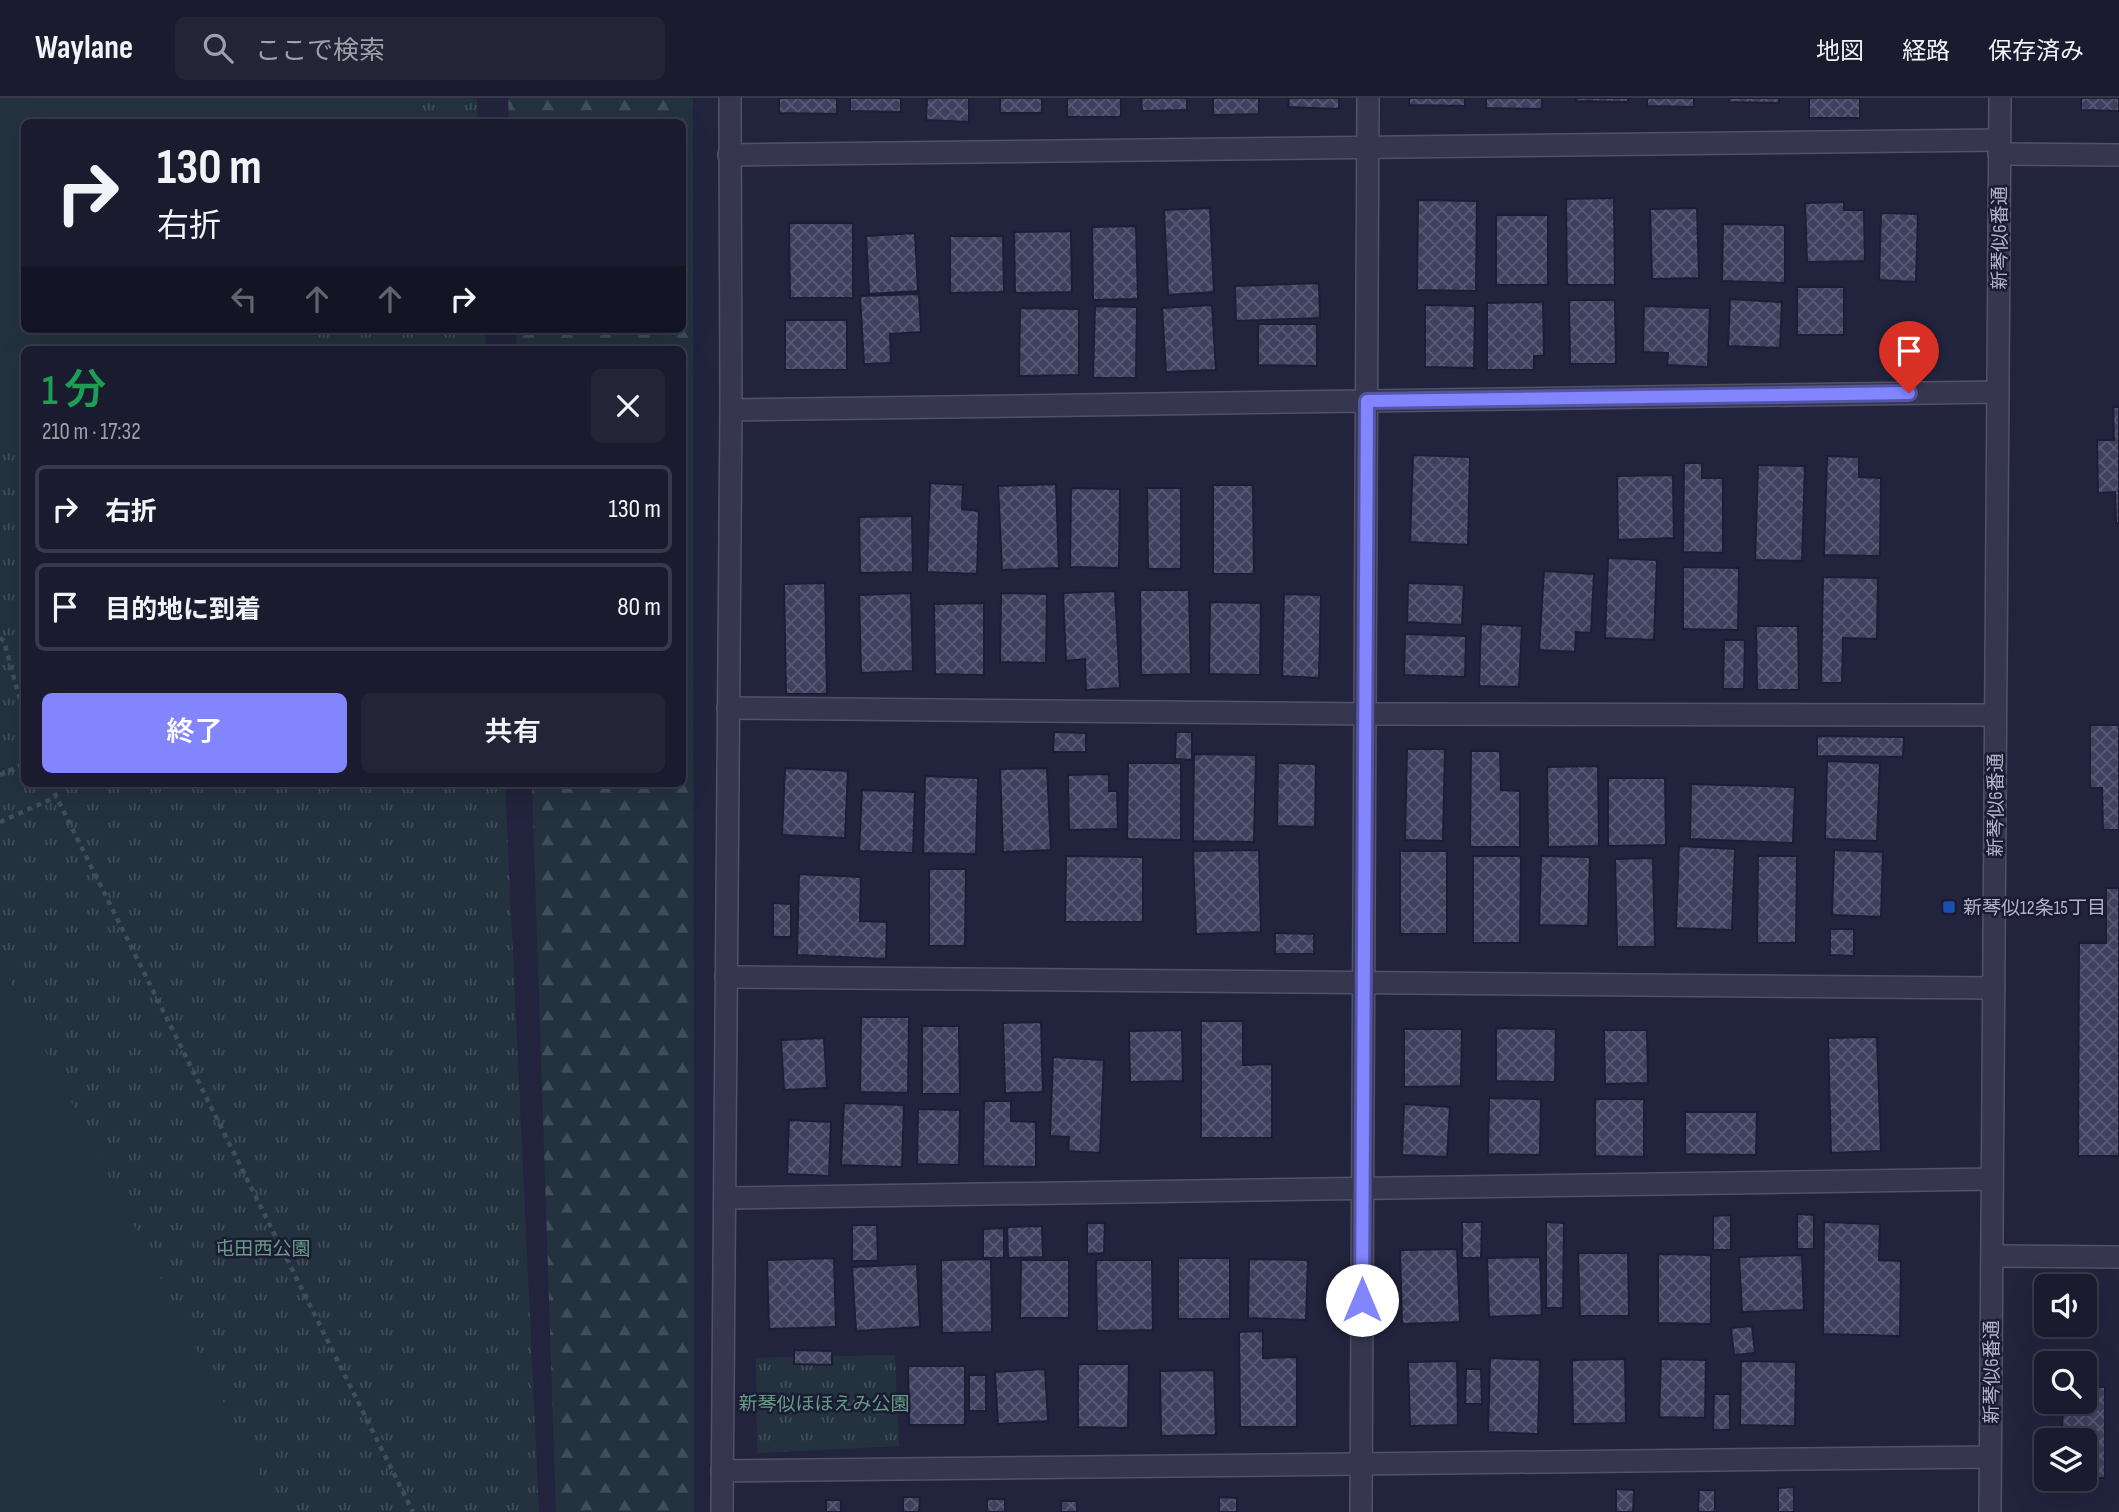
<!DOCTYPE html>
<html lang="ja">
<head>
<meta charset="utf-8">
<style>
	body { margin:0; font-family:"Sofia Sans Condensed","Noto Sans JP",sans-serif; background:#232436; color:#f1f3f6; height:100vh; display:flex; flex-direction:column; font-size:26px; white-space:nowrap }
	* { box-sizing:border-box; margin:0 }
	p { font-size:23px; color:#9fa1aa }
	.icon { flex:none; width:38px; height:38px; fill:none; stroke:currentColor; stroke-width:2; stroke-linecap:round; stroke-linejoin:round }
	.map { position:relative; flex:1; overflow:hidden }
	.side { position:absolute; left:21px; top:248px; width:665px; height:441px; display:flex; flex-direction:column; background:#1a1b2e; border-radius:10px; box-shadow:0 7px 28px #0002,0 0 0 2px #38394a }
	.side>* { flex:none }
	.top-card { position:absolute; left:21px; top:21px; width:665px; height:214px; border-radius:10px; box-shadow:0 7px 28px #0002,0 0 0 2px #38394a; background:#1a1b2e; color:#f1f3f6; overflow:hidden }
	.tools { position:absolute; left:2034px; top:1176px; display:grid; gap:14px }
	.tools a { display:grid; place-items:center; width:63px; height:63px; border-radius:10px; background:#1a1b2e; box-shadow:0 7px 28px #0002,0 0 0 2px #38394a; font-size:35px }
	.pin { position:absolute; display:grid; place-items:center; width:60px; height:60px; color:#fff; margin:-72px -30px; border-radius:50% 50% 50% 0; rotate:-45deg; box-shadow:0 0 7px #0007 }
	.pin .icon { rotate:45deg }
	.me { position:absolute; width:77px; margin:-38px; rotate:0deg; stroke-linejoin:round; filter:drop-shadow(0 0 5px #0008) }
	.turn { display:flex; align-items:center; gap:24px; height:147px; padding:0 21px; font-size:32px }
	.turn .icon { width:91px; height:91px; stroke-width:2.5 }
	.turn b { display:block; font-size:49px; line-height:60px }
	.lanes { display:flex; align-items:center; height:66px; padding:0 21px; background:#0003; justify-content:center; gap:35px; direction:ltr }
	.lanes .off { opacity:.35 }
	.round { display:grid; place-items:center; flex:none; width:74px; height:74px; border-radius:10px; background:#232436 }
	.summary { display:flex; align-items:center; justify-content:space-between; height:119px; padding:0 21px }
	h1 { font-size:42px; font-weight:600; line-height:52px; color:#1e9e55 }
	.action { display:flex; gap:14px; margin-top:auto; padding:14px 21px }
	.action a { flex:1; height:80px; border-radius:10px; background:#8285fe; color:#fff; font-size:28px; font-weight:600; line-height:80px; text-align:center }
	.action a+a { background:#232436; color:#f1f3f6 }
	ul { padding:0; list-style:none }
	li { display:flex; align-items:center; gap:21px; height:88px; margin:0 14px 10px; padding:0 7px; border:4px solid #38394a; border-radius:10px }
	li div { flex:1 }
	li b { display:block; font-size:26px }
	li em { font-style:normal }
	header { display:flex; align-items:center; gap:42px; box-sizing:border-box; height:98px; padding:0 35px; background:#1a1b2e; border-bottom:2px solid #38394a }
	header strong { font-size:33px }
	nav { display:flex; gap:38px; margin-inline-start:auto; font-size:24px }
	.search { width:490px; height:63px; background:#232436; display:flex; align-items:center; gap:18px; box-sizing:border-box; padding:0 24px; border-radius:10px; color:#9fa1aa; font-size:26px }
	.map>svg:first-child { display:block }
	.forest { fill:url(#forest-firs) }
	.park { fill:url(#park-tufts) }
	.garden { fill:#24323f }
	.building { fill:url(#building-cross-hatch); stroke:#1d1e35; stroke-width:2 }
	.lines { fill:none; stroke-linecap:round; stroke-linejoin:round }
	.minor-casing { stroke:#515269; stroke-width:24 }
	.tertiary-casing { stroke:#515269; stroke-width:24 }
	.path { stroke:#3f4e59; stroke-width:4.5; stroke-dasharray:5 5; stroke-linecap:butt }
	.minor { stroke:#36374e; stroke-width:21 }
	.tertiary { stroke:#36374e; stroke-width:21 }
	.route-casing { stroke:#5456a5; stroke-width:18 }
	.route { stroke:#8285fe; stroke-width:12 }
	.transit-dot { fill:#1a4fb4; stroke:#1b1c33; stroke-width:2.5 }
	.labels { text-anchor:middle; stroke-width:5; stroke-linejoin:round; paint-order:stroke }
	.street-label { font-size:19px; fill:#b2b2c9; stroke:#1b1c33 }
	.poi-label { font-size:19px; fill:#b2b2c9; stroke:#1b1c33; text-anchor:start }
	.park-label { font-size:19px; fill:#679c86; stroke:#1b1c33 }
</style>
</head>
<body>
<header>
<strong>Waylane</strong>
<div class="search"><svg class="icon" aria-label="search" viewBox="0 0 24 24"><circle cx="10" cy="10" r="6"/><path d="M15 15l6 6"/></svg>ここで検索</div>
<nav><a>地図</a><a>経路</a><a>保存済み</a></nav>
</header>
<div class="map">
<svg width="2119" height="1414" viewBox="0 0 2119 1414">
	<defs>
		<pattern id="forest-firs" width="22" height="20" patternUnits="userSpaceOnUse" patternTransform="scale(1.75)"><rect width="22" height="20" fill="#24323f"/><path d="M5 1l3.5 6h-7zM16 11l3.5 6h-7z" fill="#414d59"/></pattern>
		<pattern id="park-tufts" width="24" height="20" patternUnits="userSpaceOnUse" patternTransform="scale(1.75)"><rect width="24" height="20" fill="#24323f"/><path d="M3 7l-1-3M5 7V3M7 7l1-3M15 17l-1-3M17 17v-4M19 17l1-3" fill="none" stroke="#414d59"/></pattern>
		<pattern id="building-cross-hatch" width="8" height="8" patternUnits="userSpaceOnUse" patternTransform="scale(1.75)"><rect width="8" height="8" fill="#3e405e"/><path d="M0 0l8 8M0 8l8-8" fill="none" stroke="#585974"/></pattern>
	</defs>
	<rect width="100%" height="100%" fill="#22243e"/>
	<polygon class="forest" points="508,0 693,0 694,1414 556,1414 532,686 682,686 682,252 517,252 516,231 682,231 682,24 509,24"/>
	<g class="park">
		<polygon points="0,0 477,0 478,24 24,24 24,231 485,231 486,252 24,252 24,686 505,686 539,1414 0,1414"/>
		<polygon points="895,1257 899,1348 757,1355 756,1260"/>
	</g>
	<g class="garden">
		<polygon points="0,0 399,0 401,24 24,24 24,231 323,231 301,252 24,252 24,344 0,345"/>
		<polygon points="0,863 279,1414 0,1414"/>
	</g>
	<g class="building">
		<polygon points="779,0 837,0 837,16 779,15"/>
		<polygon points="850,0 901,0 901,14 850,13"/>
		<polygon points="927,0 969,0 969,24 926,22"/>
		<rect x="1000" y="0" width="42" height="15"/>
		<rect x="1067" y="0" width="54" height="19"/>
		<polygon points="1141,0 1187,0 1187,12 1142,13"/>
		<polygon points="1213,0 1259,0 1259,16 1213,17"/>
		<polygon points="1289,0 1339,0 1339,11 1288,9"/>
		<polygon points="1409,0 1465,0 1465,8 1409,7"/>
		<polygon points="1486,0 1542,0 1542,11 1486,10"/>
		<polygon points="1576,0 1628,0 1628,4 1576,3"/>
		<polygon points="1647,0 1694,0 1694,9 1647,8"/>
		<polygon points="1729,0 1779,0 1779,5 1729,4"/>
		<rect x="1809" y="0" width="51" height="20"/>
		<polygon points="2081,0 2119,0 2119,13 2081,12"/>
		<polygon points="1614,100 1615,187 1567,187 1566,101"/>
		<polygon points="1418,102 1477,103 1476,193 1417,192"/>
		<polygon points="1844,104 1844,112 1864,112 1865,163 1807,164 1805,105"/>
		<polygon points="1210,110 1214,194 1168,197 1164,112"/>
		<polygon points="1697,110 1699,180 1652,181 1650,111"/>
		<polygon points="1881,115 1918,116 1916,184 1879,182"/>
		<rect x="1496" y="117" width="52" height="70"/>
		<polygon points="789,125 853,125 853,200 790,200"/>
		<polygon points="1723,126 1785,127 1785,185 1722,183"/>
		<polygon points="1136,128 1138,201 1093,202 1092,129"/>
		<polygon points="1071,133 1072,194 1015,195 1014,134"/>
		<polygon points="915,135 918,193 869,196 866,138"/>
		<polygon points="950,138 1003,138 1004,194 950,195"/>
		<polygon points="1319,185 1320,220 1236,223 1235,188"/>
		<rect x="1797" y="189" width="47" height="48"/>
		<polygon points="919,196 921,234 890,236 891,265 864,266 860,198"/>
		<polygon points="1730,201 1782,204 1780,250 1728,248"/>
		<polygon points="1569,202 1615,202 1616,266 1570,266"/>
		<polygon points="1543,204 1544,258 1534,258 1534,272 1487,272 1487,205"/>
		<polygon points="1212,207 1216,272 1166,274 1162,210"/>
		<polygon points="1425,207 1475,208 1474,270 1425,269"/>
		<polygon points="1095,208 1137,209 1136,280 1093,280"/>
		<polygon points="1644,208 1710,210 1708,269 1667,267 1668,255 1643,254"/>
		<polygon points="1020,210 1079,211 1079,277 1019,278"/>
		<rect x="785" y="222" width="62" height="50"/>
		<polygon points="1258,226 1317,226 1317,268 1258,267"/>
		<polygon points="2113,309 2119,309 2119,425 2116,425 2115,394 2098,395 2097,342 2114,342"/>
		<polygon points="1413,357 1470,359 1468,447 1410,444"/>
		<polygon points="1827,358 1859,359 1859,379 1881,380 1880,458 1824,457"/>
		<polygon points="1684,365 1702,365 1702,380 1723,380 1723,455 1683,454"/>
		<polygon points="1758,367 1805,368 1802,463 1755,462"/>
		<polygon points="1673,377 1674,440 1618,442 1617,378"/>
		<polygon points="930,385 963,387 962,411 979,413 977,476 927,474"/>
		<polygon points="1056,386 1059,470 1002,472 998,388"/>
		<polygon points="1213,387 1253,387 1254,476 1213,476"/>
		<polygon points="1071,390 1120,391 1119,470 1070,469"/>
		<polygon points="1147,390 1181,390 1181,471 1148,471"/>
		<polygon points="912,418 913,474 860,475 859,419"/>
		<polygon points="1608,460 1657,462 1654,542 1605,540"/>
		<polygon points="1683,469 1739,470 1738,532 1683,531"/>
		<polygon points="1544,473 1594,476 1591,535 1576,534 1575,554 1539,552"/>
		<polygon points="1823,479 1878,480 1877,541 1843,540 1842,585 1821,585"/>
		<polygon points="825,485 827,596 786,596 784,486"/>
		<polygon points="1408,485 1464,487 1462,527 1407,524"/>
		<polygon points="1140,492 1189,492 1191,576 1141,577"/>
		<polygon points="1115,493 1120,590 1086,592 1085,561 1066,563 1063,495"/>
		<polygon points="911,495 913,573 861,575 859,497"/>
		<polygon points="1001,495 1047,496 1046,565 1000,564"/>
		<polygon points="1284,496 1321,497 1319,580 1282,578"/>
		<polygon points="1210,504 1261,505 1260,577 1209,576"/>
		<polygon points="984,505 984,577 935,576 934,506"/>
		<polygon points="1481,526 1522,528 1519,589 1479,588"/>
		<polygon points="1756,528 1798,528 1799,592 1757,592"/>
		<polygon points="1405,536 1466,538 1465,579 1404,577"/>
		<polygon points="1724,542 1745,542 1744,591 1723,591"/>
		<polygon points="2090,627 2119,627 2119,732 2103,732 2102,690 2090,690"/>
		<polygon points="1054,634 1086,635 1086,654 1053,654"/>
		<polygon points="1176,634 1192,634 1192,662 1175,661"/>
		<polygon points="1817,638 1904,639 1903,659 1817,658"/>
		<polygon points="1407,651 1445,651 1443,743 1405,742"/>
		<polygon points="1471,653 1500,653 1501,692 1520,693 1520,749 1470,749"/>
		<polygon points="1194,656 1256,657 1254,744 1193,743"/>
		<polygon points="1827,663 1880,665 1877,743 1825,741"/>
		<polygon points="1128,665 1181,665 1181,742 1127,741"/>
		<polygon points="1278,665 1316,666 1315,729 1277,728"/>
		<polygon points="1598,668 1599,748 1548,749 1547,669"/>
		<polygon points="785,670 848,673 845,740 782,737"/>
		<polygon points="1047,670 1051,752 1003,754 1000,671"/>
		<polygon points="1109,676 1109,693 1117,693 1118,731 1069,732 1068,677"/>
		<polygon points="925,678 978,680 976,756 923,755"/>
		<polygon points="1608,680 1665,680 1666,747 1608,748"/>
		<polygon points="1691,686 1795,689 1793,745 1690,741"/>
		<polygon points="862,692 915,694 913,755 859,753"/>
		<polygon points="1679,748 1735,751 1732,832 1676,830"/>
		<polygon points="1259,752 1261,834 1196,836 1193,753"/>
		<polygon points="1834,752 1883,754 1881,819 1832,817"/>
		<rect x="1400" y="753" width="47" height="83"/>
		<polygon points="1066,758 1143,759 1143,824 1065,824"/>
		<polygon points="1473,758 1521,758 1520,845 1473,845"/>
		<polygon points="1541,758 1590,759 1588,828 1539,827"/>
		<polygon points="1758,758 1797,758 1796,845 1757,845"/>
		<polygon points="1653,760 1655,849 1617,849 1615,761"/>
		<polygon points="929,771 966,771 965,848 929,848"/>
		<polygon points="799,776 861,779 860,823 887,824 886,861 797,857"/>
		<polygon points="2106,790 2119,790 2119,1058 2078,1058 2079,845 2106,845"/>
		<polygon points="773,805 791,806 791,839 773,839"/>
		<polygon points="1830,831 1854,831 1854,858 1830,857"/>
		<polygon points="1275,835 1314,836 1314,856 1275,856"/>
		<polygon points="861,919 909,919 908,995 860,994"/>
		<polygon points="1201,923 1243,923 1243,967 1272,966 1272,1040 1201,1040"/>
		<polygon points="1041,924 1043,994 1005,995 1003,925"/>
		<polygon points="922,928 959,928 960,996 922,996"/>
		<polygon points="1496,930 1556,931 1555,984 1496,983"/>
		<polygon points="1404,931 1462,931 1461,988 1404,989"/>
		<polygon points="1182,932 1183,983 1130,984 1129,933"/>
		<polygon points="1604,932 1647,932 1648,985 1605,986"/>
		<polygon points="1877,939 1881,1053 1831,1055 1828,940"/>
		<polygon points="824,940 827,990 784,992 781,942"/>
		<polygon points="1053,959 1104,962 1100,1055 1068,1053 1069,1039 1050,1038"/>
		<polygon points="1489,1000 1541,1001 1540,1057 1488,1056"/>
		<polygon points="1595,1001 1644,1001 1644,1059 1595,1058"/>
		<polygon points="984,1003 1011,1003 1011,1023 1036,1024 1036,1069 983,1068"/>
		<polygon points="844,1005 904,1007 902,1069 841,1067"/>
		<polygon points="1404,1006 1450,1009 1447,1059 1402,1057"/>
		<polygon points="918,1011 960,1012 959,1067 917,1066"/>
		<polygon points="1685,1014 1757,1014 1756,1057 1685,1056"/>
		<polygon points="789,1022 831,1024 829,1078 787,1076"/>
		<polygon points="1797,1116 1814,1117 1814,1151 1797,1151"/>
		<polygon points="1731,1117 1731,1152 1713,1152 1713,1118"/>
		<polygon points="1462,1124 1482,1124 1481,1160 1462,1160"/>
		<polygon points="1546,1124 1564,1125 1563,1210 1546,1210"/>
		<polygon points="1824,1124 1880,1126 1879,1162 1901,1163 1900,1238 1823,1236"/>
		<polygon points="1087,1125 1105,1125 1104,1155 1087,1156"/>
		<polygon points="852,1127 877,1127 878,1163 852,1163"/>
		<polygon points="1042,1128 1043,1159 1008,1160 1007,1129"/>
		<polygon points="1004,1130 1004,1160 983,1160 983,1131"/>
		<polygon points="1457,1151 1460,1224 1402,1226 1400,1152"/>
		<polygon points="1578,1155 1628,1155 1629,1218 1580,1218"/>
		<polygon points="1658,1156 1711,1157 1711,1226 1658,1225"/>
		<polygon points="1802,1157 1804,1212 1742,1214 1739,1159"/>
		<polygon points="1540,1159 1542,1217 1489,1219 1487,1160"/>
		<polygon points="834,1160 836,1229 769,1231 767,1162"/>
		<rect x="1178" y="1160" width="52" height="61"/>
		<polygon points="991,1161 992,1234 942,1235 941,1162"/>
		<polygon points="1249,1161 1308,1162 1306,1222 1248,1220"/>
		<polygon points="1021,1162 1069,1162 1069,1220 1020,1220"/>
		<polygon points="1096,1162 1152,1162 1153,1232 1097,1233"/>
		<polygon points="917,1166 920,1229 856,1233 852,1169"/>
		<polygon points="1752,1228 1755,1255 1734,1257 1731,1230"/>
		<polygon points="1263,1233 1263,1260 1297,1259 1297,1329 1240,1329 1239,1234"/>
		<polygon points="794,1252 832,1253 832,1267 794,1266"/>
		<polygon points="1490,1260 1540,1262 1538,1336 1488,1334"/>
		<polygon points="1625,1261 1626,1325 1573,1326 1572,1262"/>
		<polygon points="1661,1261 1706,1262 1705,1320 1659,1319"/>
		<polygon points="1457,1263 1458,1327 1410,1328 1408,1264"/>
		<polygon points="1741,1263 1796,1264 1795,1328 1740,1327"/>
		<polygon points="1078,1266 1129,1266 1128,1330 1078,1329"/>
		<polygon points="908,1268 965,1268 965,1327 909,1327"/>
		<polygon points="1045,1271 1048,1323 998,1326 995,1274"/>
		<polygon points="1466,1271 1481,1271 1482,1306 1465,1306"/>
		<polygon points="1214,1272 1216,1337 1161,1338 1160,1273"/>
		<rect x="969" y="1277" width="17" height="36"/>
		<polygon points="2084,1289 2105,1289 2105,1380 2084,1380 2084,1342 2062,1342 2063,1304 2084,1304"/>
		<polygon points="1714,1296 1730,1296 1730,1332 1713,1332"/>
		<polygon points="1794,1389 1794,1414 1778,1414 1778,1390"/>
		<polygon points="1616,1391 1634,1392 1633,1414 1616,1414"/>
		<polygon points="1699,1392 1715,1392 1715,1414 1698,1414"/>
		<polygon points="903,1399 920,1399 919,1414 903,1414"/>
		<polygon points="1219,1399 1237,1400 1237,1414 1219,1414"/>
		<rect x="987" y="1401" width="18" height="13"/>
		<rect x="826" y="1402" width="15" height="12"/>
		<rect x="1061" y="1403" width="16" height="11"/>
	</g>
	<g class="lines">
		<g class="minor-casing">
			<g id="minor">
				<polyline points="1999,56 2119,57"/>
				<polyline points="729,57 1999,42"/>
				<polyline points="731,312 1998,294"/>
				<polyline points="728,610 1366,616 1995,617"/>
				<polyline points="726,879 1994,890"/>
				<polyline points="725,1100 1992,1081"/>
				<polyline points="1992,1158 2119,1159"/>
				<polyline points="722,1373 1990,1359"/>
				<polyline points="722,1414 731,312 730,0"/>
				<polyline points="1361,1414 1368,0"/>
			</g>
		</g>
		<g class="tertiary-casing">
			<polyline id="tertiary" points="1990,1414 2000,0"/>
		</g>
		<g class="path">
			<polyline points="0,540 4,543 24,617"/>
			<polyline points="0,677 24,666"/>
			<polyline points="50,686 413,1414"/>
			<polyline points="0,724 56,699"/>
		</g>
		<use href="#minor" class="minor"/>
		<use href="#tertiary" class="tertiary"/>
	</g>
	<g class="lines">
		<g class="route-casing">
			<polyline id="route" points="1362,1202 1367,303 1909,295"/>
		</g>
		<use href="#route" class="route"/>
	</g>
	<rect class="transit-dot" x="1942" y="802" width="14" height="14" rx="3.5"/>
	<g class="labels">
		<g class="street-label">
			<text transform="translate(1999 140) rotate(-90)" y="7">新琴似6番通</text>
			<text transform="translate(1995 707) rotate(-90)" y="7">新琴似6番通</text>
			<text transform="translate(1991 1274) rotate(-90)" y="7">新琴似6番通</text>
		</g>
		<g class="poi-label">
			<text x="1963" y="816">新琴似12条15丁目</text>
		</g>
		<g class="park-label">
			<text x="263" y="1157">屯田西公園</text>
			<text x="824" y="1312">新琴似ほほえみ公園</text>
		</g>
	</g>
</svg>
<div class="tools">
<a><svg class="icon" aria-label="sound" viewBox="0 0 24 24"><path d="M4 9h4l5-4v14l-5-4H4zM17 9q2 3 0 6"/></svg></a>
<a><svg class="icon" aria-label="search" viewBox="0 0 24 24"><circle cx="10" cy="10" r="6"/><path d="M15 15l6 6"/></svg></a>
<a><svg class="icon" aria-label="layers" viewBox="0 0 24 24"><path d="M12 4l9 5-9 5-9-5zM3 14l9 5 9-5"/></svg></a>
</div>
<div class="pin" style="left:1909px;top:295px;background:#d93025"><svg class="icon" aria-label="arrive" viewBox="0 0 24 24"><path d="M6 21V4h12l-3 4 3 4H6"/></svg></div>
<svg class="me" style="left:1362px;top:1202px" viewBox="-20 -20 40 40"><circle r="19" fill="#fff"/><path d="M0-13L10 11 0 6-10 11z" fill="#8285fe"/></svg>
<div class="top-card">
<div class="turn"><svg class="icon" aria-label="right" viewBox="0 0 24 24"><path d="M7 20v-9h11M14 6l5 5-5 5"/></svg><div><b>130 m</b>右折</div></div>
<div class="lanes"><svg class="icon off" aria-label="left" viewBox="0 0 24 24"><path d="M17 20v-9H6M10 6l-5 5 5 5"/></svg><svg class="icon off" aria-label="ahead" viewBox="0 0 24 24"><path d="M12 20V5M6 11l6-6 6 6"/></svg><svg class="icon off" aria-label="ahead" viewBox="0 0 24 24"><path d="M12 20V5M6 11l6-6 6 6"/></svg><svg class="icon" aria-label="right" viewBox="0 0 24 24"><path d="M7 20v-9h11M14 6l5 5-5 5"/></svg></div>
</div>
<section class="side">
<div class="summary"><div><h1>1 分</h1><p>210 m · 17:32</p></div><a class="round"><svg class="icon" aria-label="close" viewBox="0 0 24 24"><path d="M6 6l12 12M18 6L6 18"/></svg></a></div>
<ul>
<li><svg class="icon" aria-label="right" viewBox="0 0 24 24"><path d="M7 20v-9h11M14 6l5 5-5 5"/></svg><div><b>右折</b></div><em>130 m</em></li>
<li><svg class="icon" aria-label="arrive" viewBox="0 0 24 24"><path d="M6 21V4h12l-3 4 3 4H6"/></svg><div><b>目的地に到着</b></div><em>80 m</em></li>
</ul>
<div class="action"><a>終了</a><a>共有</a></div>
</section>
</div>
</body>
</html>
